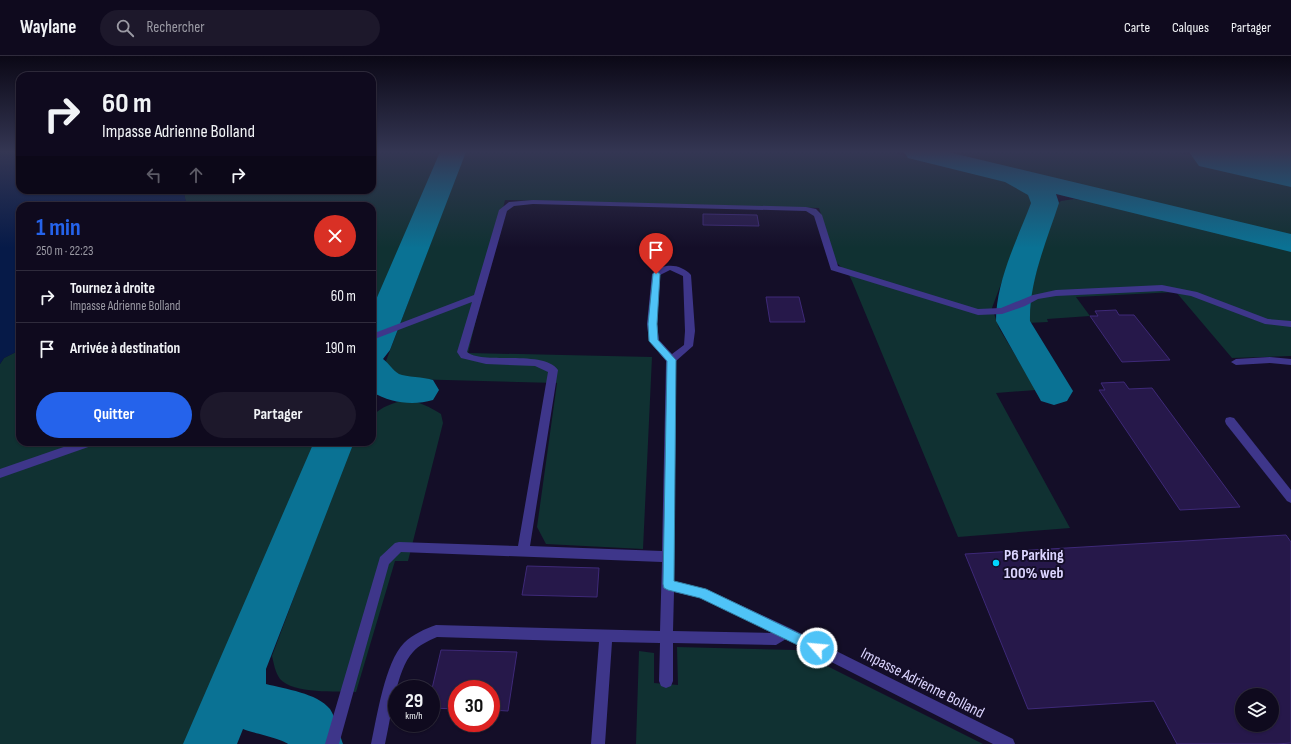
<!DOCTYPE html>
<html lang="fr">
<head>
<meta charset="utf-8">
<style>
	body { margin:0; font-family:"Sofia Sans Condensed",sans-serif; background:#1d182b; color:#f1f3f6; height:100vh; display:flex; flex-direction:column; font-size:15px; white-space:nowrap }
	* { box-sizing:border-box; margin:0 }
	p { font-size:13px; color:#9b9aa4 }
	.icon { flex:none; width:22px; height:22px; fill:none; stroke:currentColor; stroke-width:2; stroke-linecap:round; stroke-linejoin:round }
	.map { position:relative; flex:1; overflow:hidden }
	.sheet { position:absolute; left:16px; top:146px; width:360px; height:244px; display:flex; flex-direction:column; background:#0f0a1e; border-radius:12px; box-shadow:0 1px 3px #0004,0 0 0 1px #2f2b3c }
	.sheet>* { flex:none }
	.hud { position:absolute; left:16px; top:16px; width:360px; height:122px; border-radius:12px; box-shadow:0 1px 3px #0004,0 0 0 1px #2f2b3c; background:#0f0a1e; color:#f1f3f6; overflow:hidden }
	.fabs { position:absolute; left:1235px; top:632px; display:grid; gap:8px }
	.fabs a { display:grid; place-items:center; width:44px; height:44px; border-radius:50%; background:#0f0a1e; box-shadow:0 1px 3px #0004,0 0 0 1px #2f2b3c; font-size:20px }
	.speed { position:absolute; left:388px; top:624px; display:flex; gap:8px; font-size:20px; font-weight:700; text-align:center }
	.speed>* { display:grid; place-content:center; width:52px; height:52px; border-radius:50%; background:#0f0a1e; box-shadow:0 1px 3px #0004,0 0 0 1px #2f2b3c; line-height:1 }
	.speed small { font-size:10px; font-weight:400 }
	.speed .limit { border:6px solid #d22; background:#fff; color:#111 }
	.pin { position:absolute; display:grid; place-items:center; width:34px; height:34px; color:#fff; margin:-41px -17px; border-radius:50% 50% 50% 0; rotate:-45deg; box-shadow:0 0 4px #0007 }
	.pin .icon { rotate:45deg }
	.me { position:absolute; width:44px; margin:-22px; rotate:297deg; stroke-linejoin:round; filter:drop-shadow(0 0 3px #0008) }
	.turn { display:flex; align-items:center; gap:14px; height:84px; padding:0 20px; font-size:18px }
	.turn .icon { width:52px; height:52px; stroke-width:2.5 }
	.turn b { display:block; font-size:28px; line-height:34px }
	.lanes { display:flex; align-items:center; height:38px; padding:0 20px; background:#0003; justify-content:center; gap:20px; direction:ltr }
	.lanes .off { opacity:.35 }
	.round { display:grid; place-items:center; flex:none; width:42px; height:42px; border-radius:21px; background:#1d182b }
	.headline { display:flex; align-items:center; justify-content:space-between; height:68px; padding:0 20px }
	h1 { font-size:24px; font-weight:700; line-height:30px; color:#2563eb }
	.cta { display:flex; gap:8px; margin-top:auto; padding:8px 20px }
	.cta a { flex:1; height:46px; border-radius:24px; background:#2563eb; color:#fff; font-size:16px; font-weight:700; line-height:46px; text-align:center }
	.cta a+a { background:#1d182b; color:#f1f3f6 }
	ul { padding:0; list-style:none }
	li { display:flex; align-items:center; gap:12px; height:52px; padding:0 20px; border-top:1px solid #2f2b3c }
	li div { flex:1 }
	li b { display:block; font-size:15px }
	li em { font-style:normal }
	header { display:flex; align-items:center; gap:24px; box-sizing:border-box; height:56px; padding:0 20px; background:#0f0a1e; border-bottom:1px solid #2f2b3c }
	header strong { font-size:19px }
	nav { display:flex; gap:22px; margin-inline-start:auto; font-size:14px }
	.search { width:280px; height:36px; background:#1d182b; display:flex; align-items:center; gap:10px; box-sizing:border-box; padding:0 14px; border-radius:22px; color:#9b9aa4; font-size:15px }
	.map>svg:first-child { display:block }
	.green { fill:#103132 }
	.water { fill:#061a48 }
	.lines { fill:none; stroke-linecap:round; stroke-linejoin:round }
	.taxiway { fill:#0a7294; fill-rule:evenodd }
	.runway { fill:#0a7294; fill-rule:evenodd }
	.building { fill:#26184a; stroke:#3e2978; fill-rule:evenodd }
	.minor { fill:#3e368a; fill-rule:evenodd }
	.route { fill:#4fc3f7; stroke:#337fa1 }
	.poi-dot { fill:#01d5ff; stroke:#140e28; stroke-width:1.5 }
	.labels { text-anchor:middle; stroke-width:4; stroke-linejoin:round; paint-order:stroke }
	.near-poi-label { font-size:16px; font-weight:bold; fill:#dcd5ff; stroke:#140e28; text-anchor:start }
	.near-street-label { font-size:16px; fill:#dcd5ff; stroke:#140e28 }
</style>
</head>
<body>
<header>
<strong>Waylane</strong>
<div class="search"><svg class="icon" aria-label="search" viewBox="0 0 24 24"><circle cx="10" cy="10" r="6"/><path d="M15 15l6 6"/></svg>Rechercher</div>
<nav><a>Carte</a><a>Calques</a><a>Partager</a></nav>
</header>
<div class="map">
<svg width="1291" height="688" viewBox="0 0 1291 688">
	<rect width="100%" height="100%" fill="#140e28"/>
	<g class="green">
		<polygon points="372,96 441,96 372,256 372,150 187,150 183,134 372,134"/>
		<path d="M465,96H890L1016,127L1030,138L1032,145L992,252L999,272L1036,334L996,337L1070,472L958,481L852,225L849,219L836,206L819,152L505,144L468,297L652,301L643,493L546,488L537,471L557,327L409,323C399,320 391,314 386,305Z"/>
		<polygon points="941,96 1175,96 1291,121 1291,181"/>
		<polygon points="1074,143 1096,146 1291,195 1291,300 1232,302 1176,236 1076,241 1090,260 1047,263 1048,266 1026,267 1033,228 1053,152 1061,145"/>
		<polygon points="20,294 20,386 316,386 185,688 0,688 0,308 4,302"/>
		<path d="M407,344C420,346 430,351 441,358L443,367L408,505H395L356,636C337,635 293,638 280,623C275,616 274,608 272,600L352,386H372V360C383,350 392,347 407,344Z"/>
		<polygon points="677,591 795,594 983,688 636,688 639,595 654,597 654,627 678,629"/>
	</g>
	<polygon class="water" points="0,96 20,96 20,134 183,134 187,150 20,150 20,294 4,302 0,308"/>
	<g class="lines">
		<g class="taxiway">
			<path d="M440,96H466L390,294L383,303C389,307 392,314 399,318C406,321 424,321 433,324L439,334L433,344C413,350 391,347 372,336V253Z"/>
			<path d="M904,96H948L1291,178V196L1056,138L1059,147C1047,184 1029,225 1030,265L1073,335L1067,345L1054,349L1041,345L996,265C996,225 1017,184 1031,147L1028,139L1005,126L908,102Z"/>
			<path d="M314,386H354L266,613V628C285,633 317,637 330,653C336,662 339,677 343,688H288C283,683 253,677 243,673L237,688H183Z"/>
		</g>
		<polygon class="runway" points="1189,96 1291,96 1291,131 1199,110"/>
	</g>
	<g class="building">
		<polygon points="703,158 757,159 759,170 703,169"/>
		<polygon points="766,241 799,241 805,266 770,266"/>
		<polygon points="1116,254 1119,259 1134,259 1170,304 1122,306 1090,260 1098,260 1095,255"/>
		<polygon points="1124,326 1129,333 1152,332 1240,451 1180,454 1099,334 1105,334 1101,327"/>
		<path d="M1286,479L1291,486V687L1276,688H1177L1154,645L1028,653L965,498ZM1272,637V669H1242V639Z"/>
		<polygon points="527,510 599,512 597,541 522,539"/>
		<polygon points="441,594 517,596 508,655 491,654 491,633 457,633 457,653 431,652 431,637"/>
	</g>
	<g class="lines">
		<g class="minor">
			<path d="M533,144L806,151L816,153L822,159L838,210L978,253L1001,252L1033,239L1056,234L1162,229L1197,236L1268,263L1291,265V271L1265,268L1191,240L1162,235L1056,240L1038,243L1025,250L1002,258L978,259L831,214L814,160L806,155L533,148L514,150L507,155L467,296C481,309 544,293 558,314L530,490L662,495L666,305L649,285L647,268L652,218C663,206 681,208 691,219L695,275L693,290L676,305L674,525L706,533L790,572L1013,683L1015,688H993L786,583L776,589L673,587V625L671,630L666,632L661,630L659,625L660,587L612,586L605,688H591L599,586L437,581C428,585 419,589 413,596C396,614 391,663 385,688H371C377,661 385,606 404,587C413,578 425,573 436,569L660,575L662,506L401,496L389,508L339,688H325L380,501L395,487L399,486L518,490L548,316L535,310L486,308L461,302L457,296L472,246L372,284V278L474,239L499,154L509,146ZM670,214L683,220L685,275L684,289L672,298L659,284L657,268L660,219ZM674,536L700,542L773,577L673,575Z"/>
			<polygon points="1270,301 1291,303 1291,309 1270,307 1236,309 1231,306 1236,303"/>
			<polygon points="1230,361 1234,362 1291,434 1291,447 1287,445 1226,368 1225,365 1226,362"/>
			<polygon points="78,386 95,386 94,389 0,422 0,413"/>
		</g>
	</g>
	<linearGradient id="sky" x2="0" y2="1"><stop stop-color="#0b0816"/><stop offset="0.5" stop-color="#343653"/><stop offset="1" stop-color="#343653" stop-opacity="0"/></linearGradient>
	<rect width="1291" height="192" fill="url(#sky)"/>
	<polygon class="route" points="656,215 660,218 657,268 658,284 676,304 674,525 706,533 821,588 823,592 821,596 817,598 812,596 700,542 668,534 664,532 663,528 667,305 649,285 648,268 653,218"/>
	<circle class="poi-dot" cx="996" cy="507" r="4"/>
	<g class="labels">
		<g class="near-poi-label">
			<text x="1004" y="504">P6 Parking<tspan x="1004" dy="18">100% web</tspan></text>
		</g>
		<g class="near-street-label">
			<text transform="translate(923 626) rotate(27)" y="6">Impasse Adrienne Bolland</text>
		</g>
	</g>
</svg>
<div class="fabs">
<a><svg class="icon" aria-label="layers" viewBox="0 0 24 24"><path d="M12 4l9 5-9 5-9-5zM3 14l9 5 9-5"/></svg></a>
</div>
<div class="speed"><div>29<small>km/h</small></div><div class="limit">30</div></div>
<div class="pin" style="left:656px;top:218px;background:#d93025"><svg class="icon" aria-label="arrive" viewBox="0 0 24 24"><path d="M6 21V4h12l-3 4 3 4H6"/></svg></div>
<svg class="me" style="left:817px;top:592px" viewBox="-20 -20 40 40"><circle r="17" fill="#4fc3f7" stroke="#fff" stroke-width="3"/><path d="M0-11L8 9 0 5-8 9z" fill="#fff"/></svg>
<div class="hud">
<div class="turn"><svg class="icon" aria-label="right" viewBox="0 0 24 24"><path d="M7 20v-9h11M14 6l5 5-5 5"/></svg><div><b>60 m</b>Impasse Adrienne Bolland</div></div>
<div class="lanes"><svg class="icon off" aria-label="left" viewBox="0 0 24 24"><path d="M17 20v-9H6M10 6l-5 5 5 5"/></svg><svg class="icon off" aria-label="ahead" viewBox="0 0 24 24"><path d="M12 20V5M6 11l6-6 6 6"/></svg><svg class="icon" aria-label="right" viewBox="0 0 24 24"><path d="M7 20v-9h11M14 6l5 5-5 5"/></svg></div>
</div>
<section class="sheet">
<div class="headline"><div><h1>1 min</h1><p>250 m · 22:23</p></div><a class="round" style="background:#d93025;color:#fff"><svg class="icon" aria-label="close" viewBox="0 0 24 24"><path d="M6 6l12 12M18 6L6 18"/></svg></a></div>
<ul>
<li><svg class="icon" aria-label="right" viewBox="0 0 24 24"><path d="M7 20v-9h11M14 6l5 5-5 5"/></svg><div><b>Tournez à droite</b><p>Impasse Adrienne Bolland</p></div><em>60 m</em></li>
<li><svg class="icon" aria-label="arrive" viewBox="0 0 24 24"><path d="M6 21V4h12l-3 4 3 4H6"/></svg><div><b>Arrivée à destination</b></div><em>190 m</em></li>
</ul>
<div class="cta"><a>Quitter</a><a>Partager</a></div>
</section>
</div>
</body>
</html>
